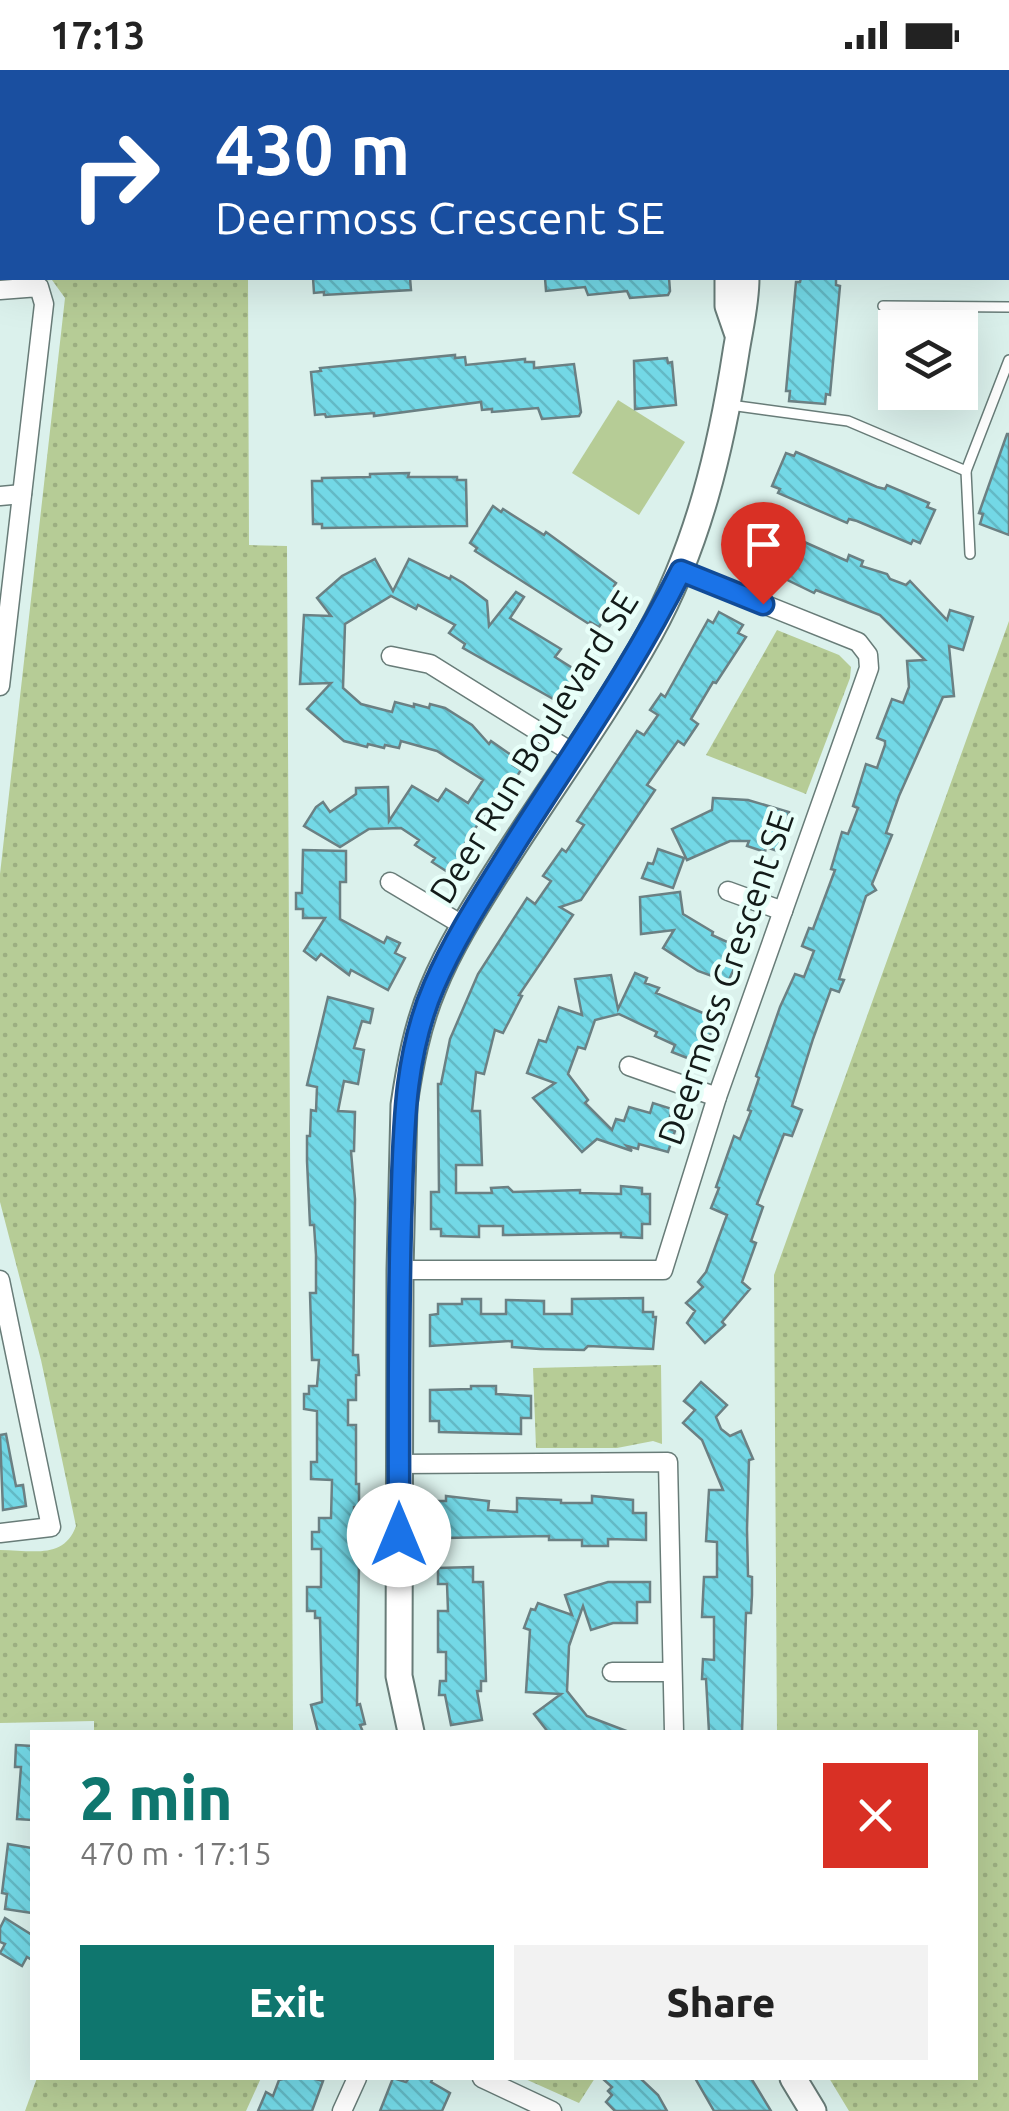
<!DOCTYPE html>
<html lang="en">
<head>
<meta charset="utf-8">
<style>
	body { margin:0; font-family:Ubuntu,sans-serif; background:#f2f2f2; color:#222; height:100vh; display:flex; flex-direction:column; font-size:38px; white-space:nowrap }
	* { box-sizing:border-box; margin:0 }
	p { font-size:32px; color:#767676 }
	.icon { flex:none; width:55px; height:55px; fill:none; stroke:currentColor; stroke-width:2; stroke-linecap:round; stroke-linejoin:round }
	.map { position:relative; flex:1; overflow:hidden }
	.sheet { position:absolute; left:30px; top:1660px; width:948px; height:350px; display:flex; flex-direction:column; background:#fff; border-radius:0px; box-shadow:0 10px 40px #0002 }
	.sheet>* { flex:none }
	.hud { position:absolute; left:0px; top:0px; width:1010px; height:210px; box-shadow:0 10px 40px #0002; background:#1a4fa0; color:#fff; overflow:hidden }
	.fabs { position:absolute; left:878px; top:240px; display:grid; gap:20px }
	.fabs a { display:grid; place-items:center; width:100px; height:100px; border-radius:0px; background:#fff; box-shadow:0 10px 40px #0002; font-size:50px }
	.pin { position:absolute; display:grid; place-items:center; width:85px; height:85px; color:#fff; margin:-102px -42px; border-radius:50% 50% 50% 0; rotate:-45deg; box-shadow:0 0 10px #0007 }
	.pin .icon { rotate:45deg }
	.me { position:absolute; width:110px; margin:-55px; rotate:0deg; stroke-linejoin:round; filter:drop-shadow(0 0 8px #0008) }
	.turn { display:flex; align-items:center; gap:35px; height:210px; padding:0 50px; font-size:45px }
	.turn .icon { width:130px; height:130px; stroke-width:2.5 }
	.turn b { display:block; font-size:70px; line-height:85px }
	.round { display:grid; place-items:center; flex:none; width:105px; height:105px; border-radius:0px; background:#f2f2f2 }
	.headline { display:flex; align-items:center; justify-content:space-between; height:170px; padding:0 50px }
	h1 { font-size:60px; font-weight:800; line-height:75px; color:#0f766e }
	.primary-button { display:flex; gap:20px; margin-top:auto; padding:20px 50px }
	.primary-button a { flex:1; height:115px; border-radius:0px; background:#0f766e; color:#fff; font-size:40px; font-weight:800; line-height:115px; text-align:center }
	.primary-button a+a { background:#f2f2f2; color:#222 }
	.status { display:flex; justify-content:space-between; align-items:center; height:70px; padding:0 50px; background:#fff; direction:ltr }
	.status svg { height:28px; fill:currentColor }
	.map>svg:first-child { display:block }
	.park { fill:url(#park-dots) }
	.pitch { fill:#b6cc96 }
	.building { fill:url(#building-back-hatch); stroke:#6b8083; stroke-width:2.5 }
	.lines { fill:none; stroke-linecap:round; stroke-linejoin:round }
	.lane-casing { stroke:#687c78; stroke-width:12 }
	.street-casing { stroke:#687c78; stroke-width:21 }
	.secondary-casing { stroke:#687c78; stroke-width:29 }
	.lane { stroke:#fff; stroke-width:9 }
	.street { stroke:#fff; stroke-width:18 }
	.secondary { stroke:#fff; stroke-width:25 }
	.route-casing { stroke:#114b97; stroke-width:25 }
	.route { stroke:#1a73e8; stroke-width:18 }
	.labels { text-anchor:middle; stroke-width:9; stroke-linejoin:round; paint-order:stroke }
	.street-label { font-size:35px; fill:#131b19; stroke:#e8fff9 }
</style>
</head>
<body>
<div class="status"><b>17:13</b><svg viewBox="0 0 49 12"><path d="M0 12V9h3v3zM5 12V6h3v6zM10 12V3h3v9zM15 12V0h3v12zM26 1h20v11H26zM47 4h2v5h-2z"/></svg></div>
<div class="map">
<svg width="1009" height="2041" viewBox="0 0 1009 2041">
	<defs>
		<pattern id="park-dots" width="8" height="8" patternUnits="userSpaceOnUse" patternTransform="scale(2.5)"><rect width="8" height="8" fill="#b6cc96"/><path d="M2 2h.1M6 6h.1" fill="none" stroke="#9caf81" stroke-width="1.8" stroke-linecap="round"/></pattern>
		<pattern id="building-back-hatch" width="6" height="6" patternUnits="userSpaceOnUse" patternTransform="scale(2.5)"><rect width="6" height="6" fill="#73d8e6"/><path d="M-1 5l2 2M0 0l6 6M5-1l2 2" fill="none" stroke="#63b9c5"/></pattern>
	</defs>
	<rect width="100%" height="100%" fill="#dbf1ec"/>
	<g class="park">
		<path d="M0,173H2V208H248L249,475L287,476L293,1662H94V1651L0,1653V1480C31,1480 64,1490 76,1456L41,1290L0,1132V804L65,228L52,210L0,214Z"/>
		<polygon points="1009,551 1009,2041 849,2041 829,2008 975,2008 975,1662 777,1662 774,1205"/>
		<polygon points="777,560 839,585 851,597 850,608 806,724 706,685"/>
		<polygon points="661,1295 662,1374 653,1371 617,1378 536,1378 533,1298"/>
		<polygon points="37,2008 261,2008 246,2041 25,2041"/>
		<polygon points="523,2008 595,2008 579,2033"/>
	</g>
	<polygon class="pitch" points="618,330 685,372 639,445 572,403"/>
	<g class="building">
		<polygon points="313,208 410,208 411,220 324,225 324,222 314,223"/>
		<polygon points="545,208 669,208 670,221 668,225 630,228 627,221 588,225 585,217 546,221"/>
		<polygon points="801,208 836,208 836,215 840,216 830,325 826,324 825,334 789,331 790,321 786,321 796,212 800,212"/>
		<polygon points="455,285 455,288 465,287 466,295 525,289 525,292 534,292 534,298 574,294 581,342 579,346 542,349 538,338 492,342 492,339 482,340 481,332 374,346 374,343 326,347 325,344 315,345 311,302 321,301 320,298"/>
		<polygon points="667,288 668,293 672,292 676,335 635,339 634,291"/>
		<polygon points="1007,364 1009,364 1009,465 980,454 983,444 979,443"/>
		<polygon points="796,382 877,417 885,419 887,415 929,433 927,437 935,440 920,473 913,470 911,474 857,451 849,449 847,453 778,423 780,419 772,416 786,383 794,386"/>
		<polygon points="409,403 408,407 457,407 457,410 466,410 467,456 322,458 322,454 313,454 312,411 322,411 322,408 370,407 370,404"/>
		<polygon points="493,436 501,442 503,439 544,465 546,462 616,513 614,516 622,521 599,557 590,552 589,554 475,481 477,478 470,473"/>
		<polygon points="743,440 770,450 764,462 799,477 802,471 847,491 849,485 863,491 861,496 887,504 890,509 906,515 910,511 947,550 950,540 973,547 963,580 949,576 954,626 943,627 899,726 886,763 892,765 872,814 876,820 866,826 839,909 844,910 839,922 831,919 813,969 792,1036 802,1040 792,1066 784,1064 757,1134 763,1137 751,1171 756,1173 742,1212 750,1219 722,1252 725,1255 705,1273 687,1253 695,1241 686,1233 703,1217 698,1212 706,1202 727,1145 711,1138 719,1118 716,1117 734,1066 740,1069 751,1041 748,1040 759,1008 756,1006 780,937 795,904 804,907 814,881 802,876 809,858 813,859 835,800 831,799 842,762 848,764 858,738 853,736 866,694 877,698 885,675 885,671 877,668 892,629 903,633 909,617 907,591 925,590 880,545 816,520 814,523 736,485 738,480 729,476"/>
		<polygon points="375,489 393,521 409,489 450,509 451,506 463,513 487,531 489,556 516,522 524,527 510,548 561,579 555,587 585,606 567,634 557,628 555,630 463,578 465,574 449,563 455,555 418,535 416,539 391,526 345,554 343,618 361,634 392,642 395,632 414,637 414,634 429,638 430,634 445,638 472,655 489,674 491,671 517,689 513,695 521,700 503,728 498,724 464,775 471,780 454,806 432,792 435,788 415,775 419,770 401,758 369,759 340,777 304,756 316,737 323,732 330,742 356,724 356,718 388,717 389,751 412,716 438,731 446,719 468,733 483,710 437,681 401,671 399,678 385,675 384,678 368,674 367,677 344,671 307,639 331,613 300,614 304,545 331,546 317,528 342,506"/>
		<polygon points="719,542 743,555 738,563 746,567 716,613 713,612 691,649 698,654 684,675 678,671 647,715 655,720 581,830 560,837 573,845 519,925 522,926 503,963 495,960 484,1004 476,1002 472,1041 480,1041 482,1095 456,1095 456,1123 492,1123 491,1118 508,1117 513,1122 580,1120 580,1123 621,1124 621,1116 642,1118 642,1124 650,1124 650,1154 642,1154 642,1168 621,1167 621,1163 503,1165 503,1156 479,1156 479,1167 441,1166 441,1159 431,1159 431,1122 439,1122 438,1014 441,1014 450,969 478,904 527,828 535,834 551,811 543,806 562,779 566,782 584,755 577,751 637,661 644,665 658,645 650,640 661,624 665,627 708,550 713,553"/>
		<polygon points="713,728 748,730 789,742 777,781 766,777 765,782 747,776 749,771 730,771 687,790 672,759 712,740"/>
		<polygon points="658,779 684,788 673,818 642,808 648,793 653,794"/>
		<polygon points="303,780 346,781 346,812 340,812 340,849 384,873 387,867 400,873 395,883 405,888 388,920 351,900 349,905 321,884 316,890 304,881 325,848 303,848 303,839 296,839 296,823 302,823"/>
		<polygon points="680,822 683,844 713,862 712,865 734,875 728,888 737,892 728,912 698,901 663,878 674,860 641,864 640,827"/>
		<polygon points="635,903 647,908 645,913 659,918 656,923 710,946 707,955 713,957 703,984 693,980 690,989 672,982 675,975 655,966 657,962 619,944 595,950 585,979 578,977 568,1004 588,1030 585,1033 612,1060 616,1049 624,1051 629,1037 650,1043 653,1033 672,1039 667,1058 675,1061 668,1082 639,1074 638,1079 627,1076 632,1081 597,1069 582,1082 533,1028 555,1013 527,1003 539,970 546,972 559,937 582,945 575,909 611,905 618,939"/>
		<polygon points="328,927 373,939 370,953 362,951 354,978 364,980 358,1014 344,1011 338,1041 355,1042 354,1081 351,1081 355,1129 353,1285 358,1285 359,1305 356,1305 356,1330 348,1330 348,1355 356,1355 356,1414 359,1414 359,1437 354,1437 354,1490 359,1492 357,1635 360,1634 365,1654 360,1655 363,1662 318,1662 311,1635 322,1632 320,1548 315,1548 315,1541 307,1541 307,1517 321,1517 321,1479 312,1479 312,1462 319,1462 319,1448 331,1448 332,1410 311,1409 311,1392 317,1392 317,1341 304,1339 304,1324 309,1324 309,1316 317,1316 319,1290 312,1290 310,1223 316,1223 316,1185 314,1155 310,1155 307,1091 307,1066 310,1066 311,1040 316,1041 317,1017 307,1015"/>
		<polygon points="643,1228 643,1242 653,1242 653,1247 656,1247 653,1279 588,1276 584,1280 540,1279 512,1277 512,1271 430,1276 430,1245 438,1244 438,1234 462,1234 462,1229 481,1229 481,1244 506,1244 506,1230 544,1231 544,1244 572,1244 572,1229"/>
		<polygon points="701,1312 727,1335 716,1347 721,1359 730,1366 741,1361 753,1389 749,1390 747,1459 748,1506 752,1507 752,1525 751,1543 746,1543 742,1662 709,1662 706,1609 702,1609 703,1589 714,1590 714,1547 702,1547 704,1507 717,1507 717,1472 706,1471 709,1420 723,1420 702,1370 683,1353 695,1340 684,1331"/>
		<polygon points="471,1316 496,1316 496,1324 531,1326 531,1348 521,1348 521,1364 439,1362 439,1351 430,1351 430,1320 471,1319"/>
		<polygon points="6,1364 16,1416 23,1415 26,1436 3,1440 0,1365"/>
		<polygon points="446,1426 489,1431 488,1440 517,1442 517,1428 561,1430 561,1433 592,1433 592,1426 633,1430 633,1443 646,1443 646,1470 608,1469 608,1476 582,1476 582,1470 549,1470 549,1466 444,1468 444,1478 428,1478 429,1431 446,1431"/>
		<polygon points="473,1497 473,1512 483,1512 486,1611 481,1611 481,1621 477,1621 482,1650 451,1655 445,1625 439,1625 440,1611 446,1611 446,1582 438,1582 438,1541 448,1541 447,1514 438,1514 438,1498"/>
		<polygon points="608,1512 650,1512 650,1532 637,1532 637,1553 613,1553 591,1560 583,1536 569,1576 567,1621 587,1646 629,1662 548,1662 534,1644 561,1624 526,1622 530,1560 524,1558 531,1539 535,1540 538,1533 572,1545 565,1525"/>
		<polygon points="16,1675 32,1676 32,1750 17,1749 21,1697 15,1697"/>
		<polygon points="8,1774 32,1778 32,1843 5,1839 7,1824 2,1823"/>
		<polygon points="5,1848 32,1865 32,1890 27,1887 22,1896 0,1883 5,1874 0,1872 0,1858"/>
		<polygon points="287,2008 312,2008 323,2011 312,2041 258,2041 266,2022 273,2026 279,2010"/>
		<polygon points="393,2008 406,2012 409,2008 433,2008 431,2012 450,2023 442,2041 380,2041"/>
		<polygon points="602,2008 640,2008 658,2025 667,2041 615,2041 606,2032 612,2025 608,2021 612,2017"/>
		<polygon points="695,2008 751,2008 771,2041 714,2041"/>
	</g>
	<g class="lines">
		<g class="lane-casing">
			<g id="lane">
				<polyline points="66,0 66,2"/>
				<polyline points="0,78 2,78"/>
				<polyline points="883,236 1009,237"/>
				<polyline points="730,335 848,351 966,401 1009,290"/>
				<polyline points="966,401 970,484"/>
			</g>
		</g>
		<g class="street-casing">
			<g id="street">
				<polyline points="722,0 722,2"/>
				<polyline points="745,0 745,2"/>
				<polyline points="978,0 979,2"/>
				<polyline points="1008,90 1009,90"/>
				<polyline points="0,220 39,217 44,234 0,616"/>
				<polyline points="0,426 22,424"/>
				<polyline points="391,586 430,594 573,683"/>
				<polyline points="390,812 464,856"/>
				<polyline points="728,821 783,841"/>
				<polyline points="629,996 717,1027"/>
				<polyline points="400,1200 663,1200 717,1027 869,598 868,585 858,572 681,501"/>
				<polyline points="0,1210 51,1457 0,1463"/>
				<polyline points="399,1394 668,1392 674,1662"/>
				<polyline points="612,1602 671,1602"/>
				<polyline points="482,2008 552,2041"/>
				<polyline points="342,2041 357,2008"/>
			</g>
		</g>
		<g class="secondary-casing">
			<g id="secondary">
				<polyline points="0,124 2,124"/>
				<polyline points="0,159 2,159"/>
				<polyline points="728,208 728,236 737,262"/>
				<path d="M411,1662L399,1606L400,1200L404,1035C410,995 417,956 433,918C450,876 475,837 499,799C549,720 605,644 650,563C698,476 721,379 736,282C740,257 746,233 746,208"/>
				<polyline points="793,2008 813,2041"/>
			</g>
		</g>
		<use href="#lane" class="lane"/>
		<use href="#street" class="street"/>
		<use href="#secondary" class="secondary"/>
	</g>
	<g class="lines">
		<g class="route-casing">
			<path id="route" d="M399,1465C399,1359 398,1253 401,1147C404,1068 402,990 434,916C456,865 487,819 516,772C573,682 634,596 681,501L763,534"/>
		</g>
		<use href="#route" class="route"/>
	</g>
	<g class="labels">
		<g class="street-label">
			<text transform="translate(534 677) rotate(-58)" y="12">Deer Run Boulevard SE</text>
			<text transform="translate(726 908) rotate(-71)" y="12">Deermoss Crescent SE</text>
		</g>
	</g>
</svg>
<div class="fabs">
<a><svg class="icon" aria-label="layers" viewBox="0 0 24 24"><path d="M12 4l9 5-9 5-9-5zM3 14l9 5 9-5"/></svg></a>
</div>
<div class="pin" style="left:763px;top:534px;background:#d93025"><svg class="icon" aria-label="arrive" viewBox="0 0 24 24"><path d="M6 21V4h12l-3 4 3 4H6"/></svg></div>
<svg class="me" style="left:399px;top:1465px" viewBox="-20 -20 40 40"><circle r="19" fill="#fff"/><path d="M0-13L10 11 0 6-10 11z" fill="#1a73e8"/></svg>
<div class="hud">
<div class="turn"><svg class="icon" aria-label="right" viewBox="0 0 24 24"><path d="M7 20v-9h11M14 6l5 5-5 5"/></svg><div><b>430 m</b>Deermoss Crescent SE</div></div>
</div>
<section class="sheet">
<div class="headline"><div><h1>2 min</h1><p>470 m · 17:15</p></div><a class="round" style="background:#d93025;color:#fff"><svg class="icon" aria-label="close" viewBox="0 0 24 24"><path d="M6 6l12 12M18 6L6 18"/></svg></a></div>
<div class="primary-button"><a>Exit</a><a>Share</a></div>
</section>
</div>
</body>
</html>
